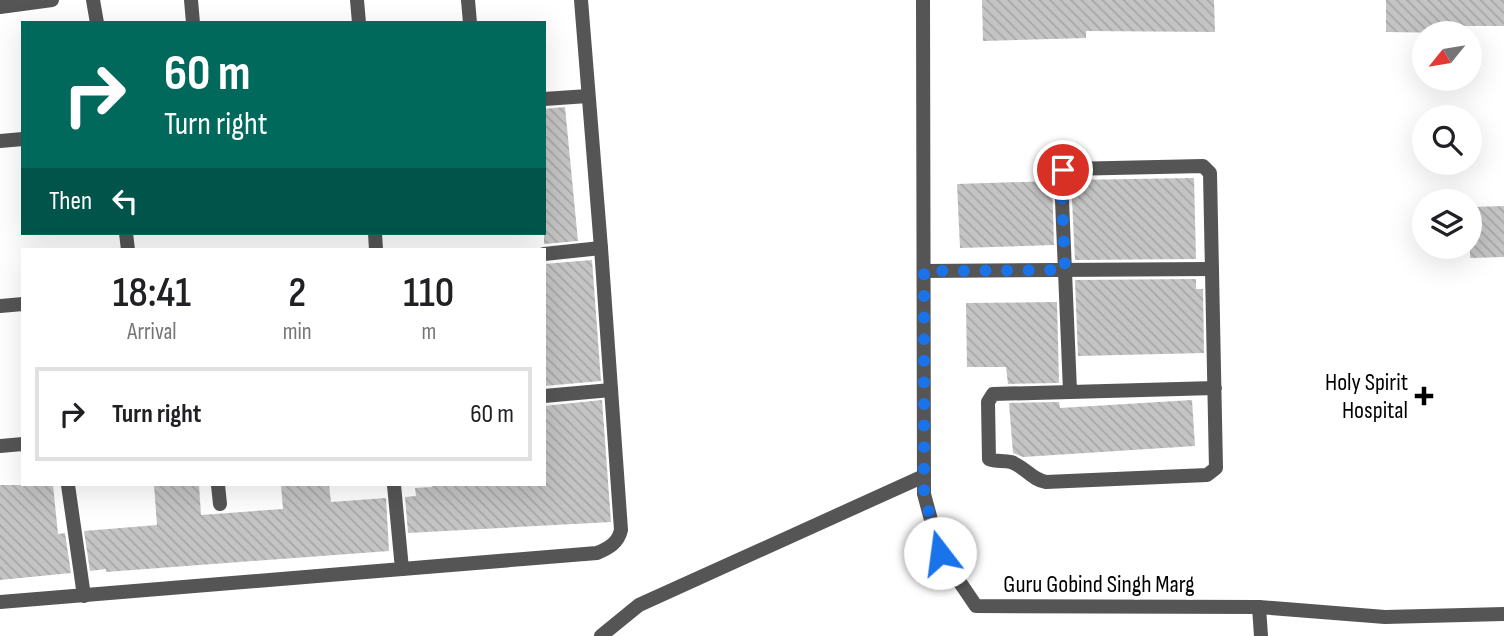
<!DOCTYPE html>
<html lang="en">
<head>
<meta charset="utf-8">
<style>
	body { margin:0; font-family:"Sofia Sans Condensed",sans-serif; background:#f6f6f6; color:#202124; height:100vh; display:flex; flex-direction:column; font-size:26px; white-space:nowrap }
	* { box-sizing:border-box; margin:0 }
	p { font-size:23px; color:#757577 }
	.icon { flex:none; width:38px; height:38px; fill:none; stroke:currentColor; stroke-width:2; stroke-linecap:round; stroke-linejoin:round }
	.map { position:relative; flex:1; overflow:hidden }
	.side { position:absolute; left:21px; top:248px; width:525px; height:238px; display:flex; flex-direction:column; background:#fff; border-radius:0px; box-shadow:0 7px 28px #0002 }
	.side>* { flex:none }
	.top-card { position:absolute; left:21px; top:21px; width:525px; height:214px; border-radius:0px; box-shadow:0 7px 28px #0002; background:#00695c; color:#fff; overflow:hidden }
	.needle { width:46px; rotate:240deg }
	.tools { position:absolute; left:1412px; top:21px; display:grid; gap:14px }
	.tools a { display:grid; place-items:center; width:70px; height:70px; border-radius:50%; background:#fff; box-shadow:0 7px 28px #0002; font-size:35px }
	.pin { position:absolute; display:grid; place-items:center; width:60px; height:60px; color:#fff; margin:-30px; border:4px solid #fff; border-radius:50%; box-shadow:0 2px 7px #0007 }
	.me { position:absolute; width:77px; margin:-38px; rotate:345deg; stroke-linejoin:round; filter:drop-shadow(0 0 5px #0008) }
	.turn { display:flex; align-items:center; gap:24px; height:147px; padding:0 28px; font-size:32px }
	.turn .icon { width:91px; height:91px; stroke-width:2.5 }
	.turn b { display:block; font-size:49px; line-height:60px }
	.then { display:flex; align-items:center; height:66px; padding:0 28px; background:#0003; gap:14px; font-size:26px }
	.eta { display:flex; justify-content:space-evenly; align-items:center; height:119px; text-align:center }
	.eta b { font-size:42px; font-weight:600; line-height:49px }
	ul { padding:0; list-style:none }
	li { display:flex; align-items:center; gap:21px; height:94px; margin:0 14px 10px; padding:0 14px; border:4px solid #e0e0e0; border-radius:0px }
	li div { flex:1 }
	li b { display:block; font-size:26px }
	li em { font-style:normal }
	.map>svg:first-child { display:block }
	.building { fill:url(#building-back-hatch) }
	.lines { fill:none; stroke-linecap:round; stroke-linejoin:round }
	.minor { stroke:#555; stroke-width:14 }
	.tertiary { stroke:#555; stroke-width:14 }
	.route { stroke:#1a73e8; stroke-width:12; stroke-dasharray:0 21.6 }
	.poi-dot { fill:#000; stroke:#fff; stroke-width:2.5 }
	.labels { text-anchor:middle; stroke-width:7; stroke-linejoin:round; paint-order:stroke }
	.poi-label { font-size:24px; fill:#000; stroke:#fff; text-anchor:end }
	.street-label { font-size:24px; fill:#000; stroke:#fff }
</style>
</head>
<body>
<div class="map">
<svg width="1504" height="636" viewBox="0 0 1504 636">
	<defs>
		<pattern id="building-back-hatch" width="6" height="6" patternUnits="userSpaceOnUse" patternTransform="scale(1.75)"><rect width="6" height="6" fill="#c4c4c4"/><path d="M-1 5l2 2M0 0l6 6M5-1l2 2" fill="none" stroke="#a7a7a7"/></pattern>
	</defs>
	<rect width="100%" height="100%" fill="#fff"/>
	<g class="building">
		<polygon points="982,0 1214,0 1215,32 1086,31 1086,38 983,41"/>
		<polygon points="1386,0 1504,0 1504,26 1455,26 1455,33 1386,32"/>
		<polygon points="565,107 578,241 544,244 544,109"/>
		<polygon points="1194,178 1196,259 1075,260 1071,180"/>
		<polygon points="1052,181 1054,245 960,248 957,184"/>
		<polygon points="1504,206 1504,257 1470,258 1470,207"/>
		<polygon points="592,260 601,381 544,386 544,264"/>
		<polygon points="1196,279 1196,289 1203,289 1204,353 1078,356 1075,280"/>
		<polygon points="1057,302 1059,383 1008,384 1006,367 967,367 966,303"/>
		<polygon points="602,400 611,522 408,533 405,497 416,496 415,488 432,487 432,485 544,485 544,406"/>
		<polygon points="1192,400 1195,446 1023,457 1013,453 1009,403 1059,402 1060,408"/>
		<polygon points="0,485 53,485 58,534 65,533 71,573 0,580"/>
		<polygon points="154,485 199,485 201,515 283,509 281,485 329,485 331,502 386,498 389,551 106,572 106,569 90,571 84,531 157,525"/>
	</g>
	<g class="lines">
		<g class="minor">
			<polyline points="93,0 97,23"/>
			<polyline points="191,0 193,23"/>
			<polyline points="357,0 359,23"/>
			<polyline points="468,0 470,23"/>
			<polyline points="0,7 52,0"/>
			<polyline points="544,99 588,96"/>
			<polyline points="0,141 23,139"/>
			<polyline points="126,233 128,250"/>
			<polyline points="375,233 376,250"/>
			<polyline points="544,254 601,248"/>
			<polyline points="924,271 1212,269"/>
			<polyline points="0,306 23,304"/>
			<path d="M1070,391L1061,176L1062,172L1067,169L1203,166L1210,173L1216,468L1207,475L1046,482C1032,480 1024,466 1011,462C1003,460 996,462 989,459L988,402L993,394L1215,388"/>
			<polyline points="544,396 611,390"/>
			<polyline points="0,446 23,444"/>
			<polyline points="68,485 84,596"/>
			<polyline points="218,485 220,504"/>
			<path d="M402,569L597,553C609,548 618,543 621,530L601,248L581,0"/>
			<polyline points="0,602 402,569 394,485"/>
			<polyline points="601,636 639,605 924,476"/>
		</g>
		<g class="tertiary">
			<polyline points="923,0 924,494 940,553 976,606 1259,607 1385,617 1504,614"/>
			<polyline points="1259,607 1261,636"/>
		</g>
	</g>
	<g class="lines">
		<polyline class="route" points="940,553 924,494 924,271 1065,270 1061,176 1063,170"/>
	</g>
	<path class="poi-dot" d="M1420.5 385.5h7v7h7v7h-7v7h-7v-7h-7v-7h7z"/>
	<g class="labels">
		<g class="poi-label">
			<text x="1408" y="390">Holy Spirit<tspan x="1408" dy="28">Hospital</tspan></text>
		</g>
		<g class="street-label">
			<text x="1099" y="592">Guru Gobind Singh Marg</text>
		</g>
	</g>
</svg>
<div class="tools">
<a><svg class="needle" viewBox="-14 -14 28 28"><path d="M0-13l5 13h-10z" fill="#e53935"/><path d="M0 13l5-13h-10z" fill="#757577"/></svg></a>
<a><svg class="icon" aria-label="search" viewBox="0 0 24 24"><circle cx="10" cy="10" r="6"/><path d="M15 15l6 6"/></svg></a>
<a><svg class="icon" aria-label="layers" viewBox="0 0 24 24"><path d="M12 4l9 5-9 5-9-5zM3 14l9 5 9-5"/></svg></a>
</div>
<div class="pin" style="left:1063px;top:170px;background:#d93025"><svg class="icon" aria-label="arrive" viewBox="0 0 24 24"><path d="M6 21V4h12l-3 4 3 4H6"/></svg></div>
<svg class="me" style="left:940px;top:553px" viewBox="-20 -20 40 40"><circle r="19" fill="#fff"/><path d="M0-13L10 11 0 6-10 11z" fill="#1a73e8"/></svg>
<div class="top-card">
<div class="turn"><svg class="icon" aria-label="right" viewBox="0 0 24 24"><path d="M7 20v-9h11M14 6l5 5-5 5"/></svg><div><b>60 m</b>Turn right</div></div>
<div class="then">Then<svg class="icon" aria-label="left" viewBox="0 0 24 24"><path d="M17 20v-9H6M10 6l-5 5 5 5"/></svg></div>
</div>
<section class="side">
<div class="eta">
<div><b>18:41</b><p>Arrival</p></div>
<div><b>2</b><p>min</p></div>
<div><b>110</b><p>m</p></div>
</div>
<ul>
<li><svg class="icon" aria-label="right" viewBox="0 0 24 24"><path d="M7 20v-9h11M14 6l5 5-5 5"/></svg><div><b>Turn right</b></div><em>60 m</em></li>
</ul>
</section>
</div>
</body>
</html>
